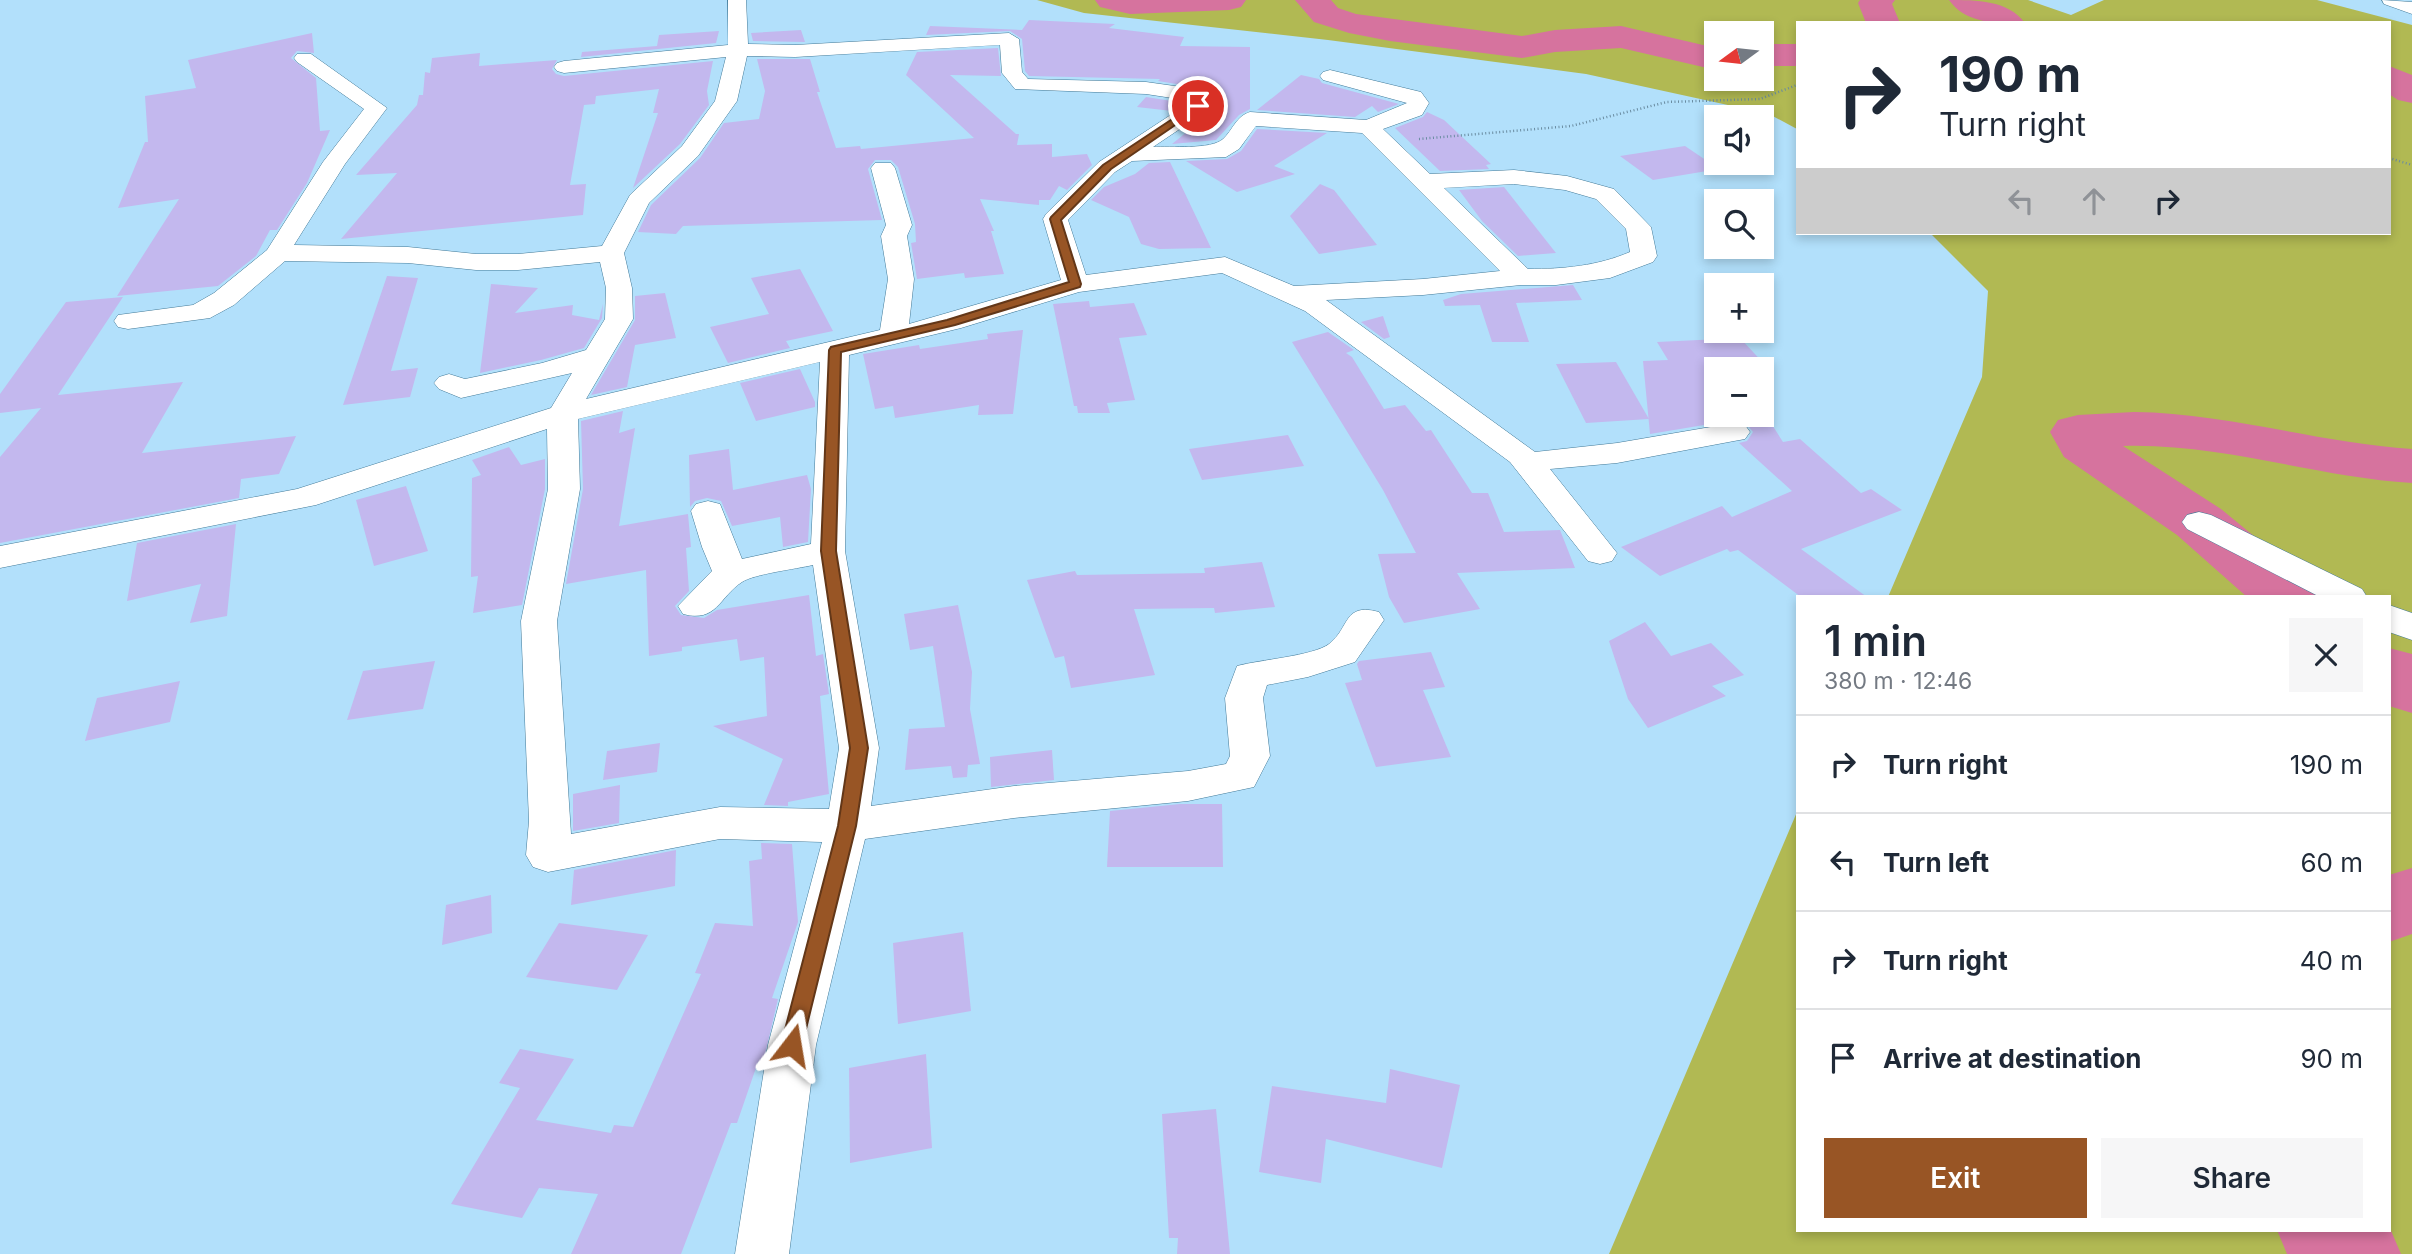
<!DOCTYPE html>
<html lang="en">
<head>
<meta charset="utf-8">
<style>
	body { margin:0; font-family:Inter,sans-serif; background:#f6f6f7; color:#1f2937; height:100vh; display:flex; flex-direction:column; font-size:26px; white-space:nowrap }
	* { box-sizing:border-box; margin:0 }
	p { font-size:23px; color:#747a83 }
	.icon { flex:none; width:38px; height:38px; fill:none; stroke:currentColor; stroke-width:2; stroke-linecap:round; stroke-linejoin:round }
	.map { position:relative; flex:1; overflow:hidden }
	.details { position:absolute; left:1796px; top:595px; width:595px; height:637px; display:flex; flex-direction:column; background:#fff; border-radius:0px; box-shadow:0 4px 10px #0003 }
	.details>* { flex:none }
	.top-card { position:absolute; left:1796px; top:21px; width:595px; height:214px; border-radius:0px; box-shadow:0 4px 10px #0003; background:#fff; color:#1f2937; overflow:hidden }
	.needle { width:46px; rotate:255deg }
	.controls { position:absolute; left:1704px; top:21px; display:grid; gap:14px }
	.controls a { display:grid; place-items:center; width:70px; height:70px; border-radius:0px; background:#fff; box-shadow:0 4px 10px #0003; font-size:35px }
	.pin { position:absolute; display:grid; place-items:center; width:60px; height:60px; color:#fff; margin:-30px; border:4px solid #fff; border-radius:50%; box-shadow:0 2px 7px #0007 }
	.me { position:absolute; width:77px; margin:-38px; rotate:14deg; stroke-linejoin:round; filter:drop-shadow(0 0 5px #0008) }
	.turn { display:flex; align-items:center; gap:24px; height:147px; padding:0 28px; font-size:32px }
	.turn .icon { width:91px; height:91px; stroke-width:2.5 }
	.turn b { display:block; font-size:49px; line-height:60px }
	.lanes { display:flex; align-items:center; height:66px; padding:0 28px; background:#0003; justify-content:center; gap:35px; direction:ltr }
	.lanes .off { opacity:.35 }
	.round { display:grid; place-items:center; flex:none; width:74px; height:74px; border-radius:0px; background:#f6f6f7 }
	.head { display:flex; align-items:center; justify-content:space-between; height:119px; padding:0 28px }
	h1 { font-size:42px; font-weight:600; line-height:52px }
	.button { display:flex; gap:14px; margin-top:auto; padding:14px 28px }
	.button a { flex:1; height:80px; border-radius:0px; background:#985525; color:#fff; font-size:28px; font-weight:600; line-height:80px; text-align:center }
	.button a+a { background:#f6f6f7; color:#1f2937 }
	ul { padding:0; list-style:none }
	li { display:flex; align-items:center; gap:21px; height:98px; padding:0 28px; border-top:2px solid #e0e1e3 }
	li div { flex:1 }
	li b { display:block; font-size:26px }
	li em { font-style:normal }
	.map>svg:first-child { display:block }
	.green { fill:#b1b953; fill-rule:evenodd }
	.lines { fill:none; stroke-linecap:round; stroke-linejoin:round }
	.river { fill:#d6739e; fill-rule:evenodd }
	.building { fill:#c3b8ee }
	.minor-casing { stroke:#427a98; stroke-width:1 }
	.path { stroke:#6a8ca1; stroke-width:2.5; stroke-dasharray:1 2.5; stroke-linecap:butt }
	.minor { fill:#fff; fill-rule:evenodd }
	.route { fill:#985525; stroke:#633718; stroke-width:2 }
</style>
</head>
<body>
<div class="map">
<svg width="2412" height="1254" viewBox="0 0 2412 1254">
	<rect width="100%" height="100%" fill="#b2e0fb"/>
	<path class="green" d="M1037,0H2028L2071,15L2104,0H2317L2412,25V1254H1609L1797,812V1230H2389V597H1888L1982,377L1988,291L1930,233H2389V23H1797V129L1769,114L1586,74L1328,40L1084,13ZM1717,33H1762V79H1717Z"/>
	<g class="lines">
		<g class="river">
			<polygon points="1095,0 1246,0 1241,7 1229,10 1130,14 1100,7"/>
			<polygon points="1295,0 1331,0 1338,8 1356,14 1522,36 1555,30 1621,26 1703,45 1717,45 1717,67 1703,67 1621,48 1555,52 1522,58 1390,41 1349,33 1314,22"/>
			<polygon points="1860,0 1895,0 1892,4 1900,23 1866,23 1858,3"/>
			<path d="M1949,0C1976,0 2008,0 2025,23C1998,23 1967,25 1949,0Z"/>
			<rect x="1762" y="44" width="35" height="22"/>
			<polygon points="2389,66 2412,75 2412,103 2398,100 2389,94"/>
			<path d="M2134,412C2228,413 2318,443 2412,449V483C2315,477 2222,443 2123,446L2221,509L2310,582L2319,597H2247L2177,535L2064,457L2050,432L2058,420L2078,415Z"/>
			<polygon points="2389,648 2412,654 2412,713 2389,706"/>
			<polygon points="2412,868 2412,934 2389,942 2389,875"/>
			<polygon points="2389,1226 2401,1254 2287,1254 2277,1230 2389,1230"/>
		</g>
	</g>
	<g class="building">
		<polygon points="1029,20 1115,24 1109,28 1184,37 1180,46 1250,47 1250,109 1239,115 1216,140 1172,144 1221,104 1220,91 1158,81 1160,79 1029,76 1025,71 1022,39 1010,31 926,35 930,26 1022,30"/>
		<polygon points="801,30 805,42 753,41 751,33"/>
		<polygon points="719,31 716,43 581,57 582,52 657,46 659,35"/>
		<polygon points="312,33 314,53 297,51 291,58 316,78 320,131 330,130 307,183 277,230 270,230 256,256 218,286 117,296 179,199 118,208 145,142 148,142 145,96 196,88 188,60"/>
		<polygon points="998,48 1001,76 950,75 1016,134 1019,134 1017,145 1052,144 1052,157 1087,154 1092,165 1067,190 1059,186 1050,200 1039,200 1039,205 980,199 994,231 991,231 1004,274 965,278 964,273 917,279 911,243 916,242 915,224 898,167 891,160 875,160 868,169 882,220 683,226 676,234 638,232 651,205 700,158 724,123 759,119 765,91 757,59 810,59 820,92 817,92 836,148 860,146 861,149 974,138 906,75 917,52"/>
		<polygon points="480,53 479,66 557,60 552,69 556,74 564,76 713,61 707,91 709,105 680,144 633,188 658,113 653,113 659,89 596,96 595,104 584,105 570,185 586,184 583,215 341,239 397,173 356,175 417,105 419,95 423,95 425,72 430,73 432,58"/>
		<polygon points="1301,75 1319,79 1322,83 1399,104 1378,112 1372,106 1355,117 1257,110"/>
		<polygon points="1146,97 1185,103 1172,111 1137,107"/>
		<polygon points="1427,112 1444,120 1491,164 1486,165 1489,169 1440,171 1395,128 1423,117"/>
		<polygon points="1257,129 1327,133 1274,166 1295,174 1237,192 1186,161 1227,159 1241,151"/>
		<polygon points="1685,146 1719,169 1653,180 1620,156"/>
		<polygon points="1170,162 1211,248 1159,249 1141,244 1129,217 1091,200 1104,187 1135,174 1149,163"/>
		<polygon points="1320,184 1334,190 1377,245 1319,254 1290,216"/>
		<polygon points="1504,187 1556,253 1518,256 1482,221 1459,190"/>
		<polygon points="800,269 833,331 786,341 790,348 728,363 710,327 769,314 751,278"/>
		<polygon points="387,276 418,278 391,371 418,368 410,397 343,405"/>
		<polygon points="491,284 538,288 515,313 573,305 572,315 599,320 603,304 602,318 584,348 541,360 480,373"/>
		<polygon points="1573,285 1582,300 1516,303 1529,342 1492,342 1480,305 1445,306 1443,300 1461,294"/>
		<polygon points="665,293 676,338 635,345 627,387 591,395 635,320 635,296"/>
		<polygon points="123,297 58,395 183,382 142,453 296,436 279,474 241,479 239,498 0,543 0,457 41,408 0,413 0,394 66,302"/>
		<polygon points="1089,301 1090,307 1134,303 1147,335 1119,338 1135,400 1107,403 1110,413 1078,413 1077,406 1074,406 1053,304"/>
		<polygon points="1383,316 1390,337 1384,339 1361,322"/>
		<polygon points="1023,330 1013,414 978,415 979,405 895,418 893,406 875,409 863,354 919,345 920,349 988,339 987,334"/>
		<polygon points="1328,332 1354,350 1346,353 1352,357 1384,409 1405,405 1426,431 1431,430 1472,493 1488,493 1504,532 1560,530 1575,568 1457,573 1480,609 1404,623 1389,597 1378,554 1416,553 1383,490 1292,342"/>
		<polygon points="1740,338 1768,368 1717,369 1717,415 1762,415 1762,409 1783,442 1800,439 1861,493 1871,489 1902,510 1801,549 1867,597 1801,597 1738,550 1730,552 1727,549 1660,576 1621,547 1722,506 1732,517 1792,491 1739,443 1747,441 1753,432 1745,422 1734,420 1650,434 1643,361 1668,360 1657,342"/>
		<polygon points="1616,362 1649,419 1586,423 1556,364"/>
		<polygon points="800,369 815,402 815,407 756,421 740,383"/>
		<polygon points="623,411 619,433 635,428 619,526 688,514 691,547 686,548 689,591 675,606 681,615 704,618 717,610 809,595 816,656 823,654 829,694 820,696 829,794 788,802 788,806 764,805 783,759 713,726 767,716 764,657 740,661 737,639 682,647 682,651 649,656 646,570 566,584 583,489 581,421"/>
		<polygon points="1288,435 1304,466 1202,480 1189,449"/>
		<polygon points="509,447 521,465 545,459 545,489 522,605 473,613 478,576 471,577 472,478 481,475 472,460"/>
		<polygon points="729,449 733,490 807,475 811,489 808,542 783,547 780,517 732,526 721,501 707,498 695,501 690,507 689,455"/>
		<polygon points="406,486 428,551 374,566 356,500"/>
		<polygon points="236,524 227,616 190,623 201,584 127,601 137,543"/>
		<polygon points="1262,562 1275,607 1215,613 1214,608 1134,609 1155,675 1071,688 1064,656 1055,658 1027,580 1075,571 1077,575 1205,573 1204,568"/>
		<polygon points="958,605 972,672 970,709 980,764 968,765 967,777 953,778 951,766 905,770 909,729 945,727 933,646 910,650 904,614"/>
		<polygon points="1645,622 1671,656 1711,643 1744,675 1712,686 1726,696 1648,728 1628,699 1609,641"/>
		<polygon points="1431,652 1445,687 1423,690 1451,757 1376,767 1345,683 1362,680 1357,664 1359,661"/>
		<polygon points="435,661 423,709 347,720 363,671"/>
		<polygon points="180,681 170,722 85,741 97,698"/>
		<polygon points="660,743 657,772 603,780 607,751"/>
		<polygon points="1052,750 1054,780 991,787 990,757"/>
		<polygon points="620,785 619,823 573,831 573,794"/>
		<polygon points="1180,804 1222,804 1223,867 1107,867 1110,811"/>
		<polygon points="761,843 792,844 798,922 772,998 778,999 763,1063 758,1062 737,1123 731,1123 681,1254 571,1254 598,1194 539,1188 522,1218 451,1204 520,1088 499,1083 520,1049 574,1059 536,1120 611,1133 614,1125 633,1127 701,974 695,973 715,923 753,926 749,861 762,859"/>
		<polygon points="676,850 675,886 571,905 574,870"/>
		<polygon points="491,895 492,933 442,945 446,905"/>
		<polygon points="559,923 648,935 617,990 526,977"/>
		<polygon points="963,932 971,1011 898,1024 893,943"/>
		<polygon points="926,1054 932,1148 850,1163 849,1068"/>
		<polygon points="1390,1069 1460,1085 1442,1168 1326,1139 1321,1183 1259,1172 1272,1086 1386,1103"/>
		<polygon points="1216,1109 1230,1254 1177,1254 1178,1238 1169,1238 1162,1114"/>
	</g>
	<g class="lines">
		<g class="minor-casing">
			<g id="minor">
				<path d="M728,0H746L748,44L795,45L1009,33L1019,39L1022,72L1028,79L1146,82L1217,92L1220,102L1153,147C1170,146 1211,150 1223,139C1233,130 1236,116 1250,112L1366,120L1407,103L1323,80L1320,76L1323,72L1330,70L1421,92L1429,103L1422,115L1383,129L1430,174L1514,170L1567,176L1614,189L1651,227L1657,256L1653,262L1610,278L1556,285H1521L1423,295L1326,300L1535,452L1617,443L1734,423L1745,425L1750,432L1745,439L1734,441L1617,463L1550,469L1617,553L1612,561L1600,564L1588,561L1510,462L1305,311L1222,273L1079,292L961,328L849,355L845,551L879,748L871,806L1014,786L1188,771L1226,764L1230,756L1225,698L1237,666C1258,660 1313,656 1329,644C1350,628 1343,602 1379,612L1384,620L1355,662L1308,677L1267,685L1263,698L1270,756L1254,787L1188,801L1014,818L865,839L816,1045L789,1254H735L768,1045L822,842L720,839L548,872L533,867L526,855L529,821L521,621L548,489L547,429L316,505L0,568V546L297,489L551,408L572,373L461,398L439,389L434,383L439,377L449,374L465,379L542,363L586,350L605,319L606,288L600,262L518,270H476L408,263L285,261L234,305L210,318L128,329L118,327L114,321L118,315L193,305L214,293L267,250L323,162L364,109L297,62L294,58L297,54H311L387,108L345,164L294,245L408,247L476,254H518L602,246L630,195L682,146L715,101L726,57L564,73L557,71L554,67L557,63L564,61L728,45ZM1000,45L1002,73L1015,89L1146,94L1192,101L1099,162L1046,214L1043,219L1061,280L909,324L914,279L907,236L912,225L895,168L891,163H875L871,168L886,225L881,236L888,279L880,330L586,399L633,319L632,288L624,253L649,203L698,156L737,101L747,56L795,57ZM1256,126L1362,133L1500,271L1423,279L1294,286L1225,257L1086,275L1068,220L1115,172L1132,161L1226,157L1239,149ZM1514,184L1565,190L1596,199L1626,229L1630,252C1597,266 1564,269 1528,269L1444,188ZM820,362L811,544L742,559L720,504L708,501L696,504L691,511L702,547L712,571L678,606L683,614C717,623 719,597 742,582C754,574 796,569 813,565L839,748L829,809L720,807L571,834L557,621L580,489L578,419Z"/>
				<polygon points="2382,0 2412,2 2412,14 2384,4"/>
				<polygon points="2199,512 2211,515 2362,589 2367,597 2320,597 2187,529 2182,522 2187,515"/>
				<polygon points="2389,605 2412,613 2412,640 2389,632"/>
			</g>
		</g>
		<g class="path">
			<polyline points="1419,139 1571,126 1667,102 1760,99 1797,85"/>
			<polyline points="2389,158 2412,165"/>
		</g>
		<use href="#minor" class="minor"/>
	</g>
	<polygon class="route" points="1195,104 1203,106 1111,169 1061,220 1081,284 1080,287 955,325 841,352 836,551 868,748 856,826 802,1045 799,1052 792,1055 784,1052 781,1045 838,826 850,748 821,551 829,350 831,347 947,320 1069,282 1050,219 1051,217 1103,165"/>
</svg>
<div class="controls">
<a><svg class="needle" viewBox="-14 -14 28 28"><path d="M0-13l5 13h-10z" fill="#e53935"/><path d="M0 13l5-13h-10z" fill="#747a83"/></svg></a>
<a><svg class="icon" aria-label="sound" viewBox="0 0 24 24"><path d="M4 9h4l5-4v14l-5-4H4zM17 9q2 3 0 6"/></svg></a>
<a><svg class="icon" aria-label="search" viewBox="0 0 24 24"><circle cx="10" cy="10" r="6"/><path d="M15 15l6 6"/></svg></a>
<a>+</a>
<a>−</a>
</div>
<div class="pin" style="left:1198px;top:106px;background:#d93025"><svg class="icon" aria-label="arrive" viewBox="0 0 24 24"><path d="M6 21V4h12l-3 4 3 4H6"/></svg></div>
<svg class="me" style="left:792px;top:1045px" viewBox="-20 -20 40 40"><path d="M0-17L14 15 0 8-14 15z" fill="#985525" stroke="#fff" stroke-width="4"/></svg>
<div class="top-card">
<div class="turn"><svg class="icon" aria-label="right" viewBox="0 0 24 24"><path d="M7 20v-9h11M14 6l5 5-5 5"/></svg><div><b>190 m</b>Turn right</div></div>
<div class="lanes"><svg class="icon off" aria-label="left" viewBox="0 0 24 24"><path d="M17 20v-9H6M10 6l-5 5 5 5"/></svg><svg class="icon off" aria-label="ahead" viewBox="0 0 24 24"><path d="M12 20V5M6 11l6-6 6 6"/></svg><svg class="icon" aria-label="right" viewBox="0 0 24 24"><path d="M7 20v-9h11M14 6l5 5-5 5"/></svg></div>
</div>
<section class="details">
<div class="head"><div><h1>1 min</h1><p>380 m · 12:46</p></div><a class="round"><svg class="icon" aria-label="close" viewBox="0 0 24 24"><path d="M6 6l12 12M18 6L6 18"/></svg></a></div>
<ul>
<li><svg class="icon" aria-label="right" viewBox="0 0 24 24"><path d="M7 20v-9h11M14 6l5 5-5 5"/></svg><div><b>Turn right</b></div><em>190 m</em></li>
<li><svg class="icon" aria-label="left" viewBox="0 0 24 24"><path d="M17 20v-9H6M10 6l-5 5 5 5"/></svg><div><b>Turn left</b></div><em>60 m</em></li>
<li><svg class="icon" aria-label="right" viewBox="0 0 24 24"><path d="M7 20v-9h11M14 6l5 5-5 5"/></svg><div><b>Turn right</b></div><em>40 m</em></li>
<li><svg class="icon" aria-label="arrive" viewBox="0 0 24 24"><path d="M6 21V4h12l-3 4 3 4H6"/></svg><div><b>Arrive at destination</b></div><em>90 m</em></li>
</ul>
<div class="button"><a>Exit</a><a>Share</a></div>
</section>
</div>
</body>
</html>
